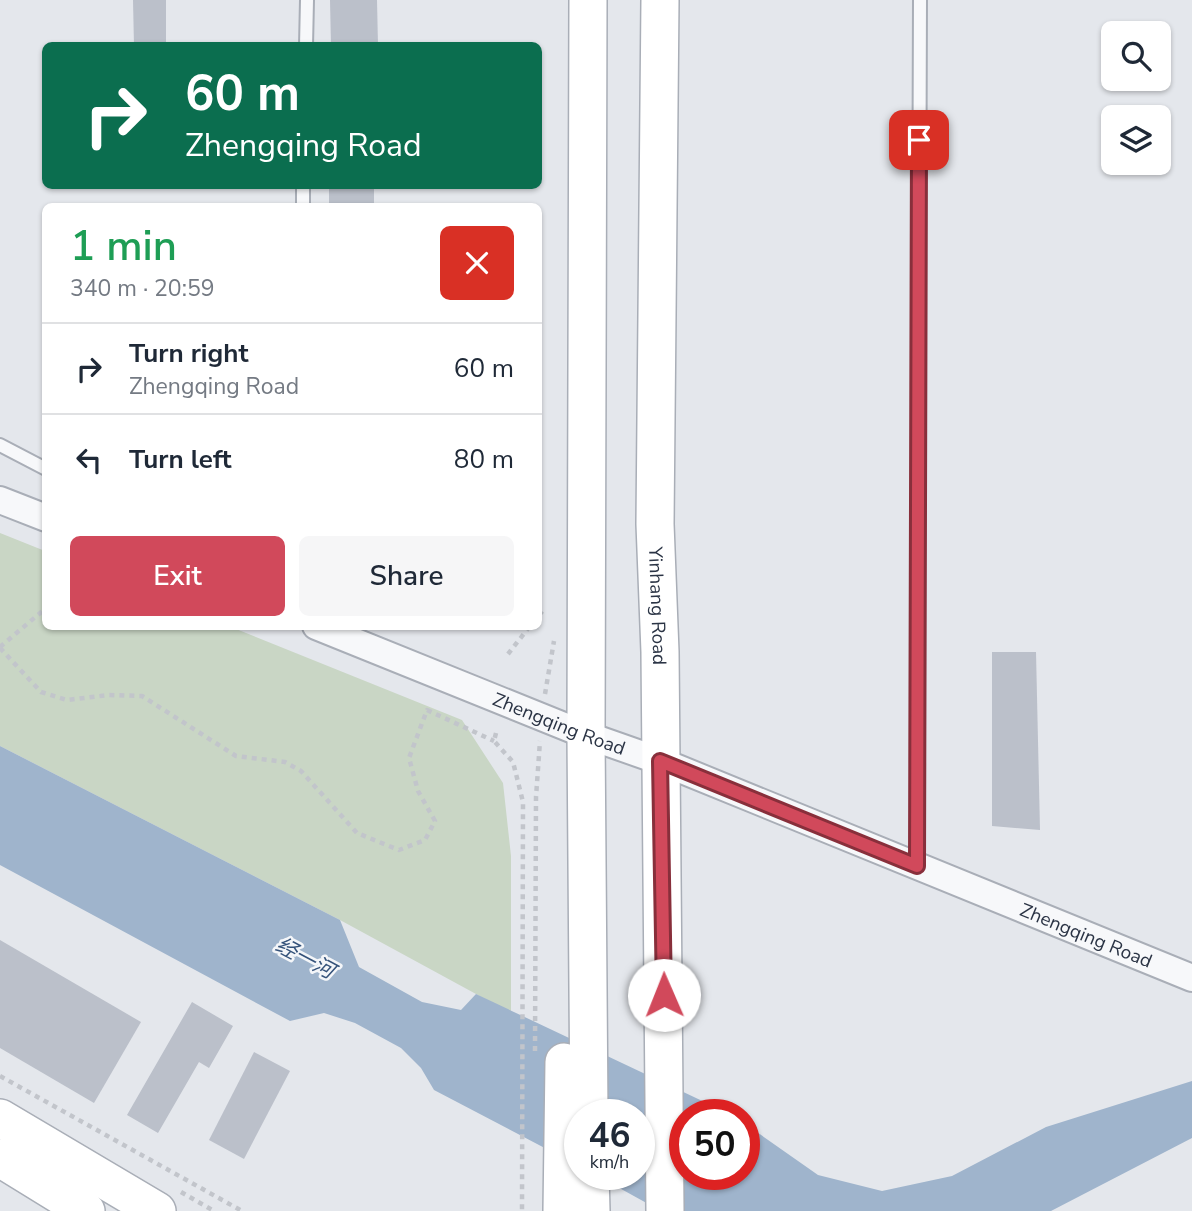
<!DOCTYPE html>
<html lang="en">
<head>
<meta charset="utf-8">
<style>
	body { margin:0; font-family:"Nunito Sans","Noto Sans SC",sans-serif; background:#f6f6f7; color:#1f2937; height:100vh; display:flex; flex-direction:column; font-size:26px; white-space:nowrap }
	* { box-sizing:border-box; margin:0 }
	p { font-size:23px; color:#747a83 }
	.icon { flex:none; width:38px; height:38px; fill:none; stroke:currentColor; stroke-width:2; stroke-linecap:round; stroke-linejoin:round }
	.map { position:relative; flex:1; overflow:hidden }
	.panel { position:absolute; left:42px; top:203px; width:500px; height:427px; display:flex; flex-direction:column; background:#fff; border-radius:10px; box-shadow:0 2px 5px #0004 }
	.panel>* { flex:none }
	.top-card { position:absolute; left:42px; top:42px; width:500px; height:147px; border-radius:10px; box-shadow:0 2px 5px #0004; background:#0b6e4f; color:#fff; overflow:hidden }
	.fabs { position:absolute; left:1101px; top:21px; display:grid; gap:14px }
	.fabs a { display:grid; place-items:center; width:70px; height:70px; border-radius:10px; background:#fff; box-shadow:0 2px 5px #0004; font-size:35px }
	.speed { position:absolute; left:564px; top:1099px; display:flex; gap:14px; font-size:35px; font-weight:700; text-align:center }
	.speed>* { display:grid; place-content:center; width:91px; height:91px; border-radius:50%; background:#fff; box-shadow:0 2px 5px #0004; line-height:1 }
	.speed small { font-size:18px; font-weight:400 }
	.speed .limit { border:10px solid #d22; background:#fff; color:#111 }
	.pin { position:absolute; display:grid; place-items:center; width:60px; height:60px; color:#fff; margin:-30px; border-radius:14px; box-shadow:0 4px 10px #0006 }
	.me { position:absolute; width:77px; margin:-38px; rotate:359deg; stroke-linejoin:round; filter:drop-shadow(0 0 5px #0008) }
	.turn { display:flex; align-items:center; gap:24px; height:147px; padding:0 28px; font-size:32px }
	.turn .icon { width:91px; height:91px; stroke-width:2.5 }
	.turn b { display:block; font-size:49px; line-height:60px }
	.round { display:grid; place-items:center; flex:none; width:74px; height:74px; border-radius:10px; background:#f6f6f7 }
	.summary { display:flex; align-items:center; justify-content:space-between; height:119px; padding:0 28px }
	h1 { font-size:42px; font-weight:600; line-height:52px; color:#1e9e55 }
	.button { display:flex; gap:14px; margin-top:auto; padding:14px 28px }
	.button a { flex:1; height:80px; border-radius:10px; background:#d1495b; color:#fff; font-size:28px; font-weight:600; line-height:80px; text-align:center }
	.button a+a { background:#f6f6f7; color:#1f2937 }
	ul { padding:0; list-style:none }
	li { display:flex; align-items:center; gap:21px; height:91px; padding:0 28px; border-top:2px solid #e0e1e3 }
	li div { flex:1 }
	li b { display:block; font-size:26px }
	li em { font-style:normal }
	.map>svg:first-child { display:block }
	.green { fill:#c9d6c5 }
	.water { fill:#9fb4cc }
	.building { fill:#bbc0ca }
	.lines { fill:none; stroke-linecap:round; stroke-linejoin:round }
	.service-casing { stroke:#a9aeb7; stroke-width:16 }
	.minor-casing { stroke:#a9aeb7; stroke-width:30 }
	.secondary-casing { stroke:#a9aeb7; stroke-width:40 }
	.path { stroke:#c2c5cb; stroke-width:4.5; stroke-dasharray:5 5; stroke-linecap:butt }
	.service { stroke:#f7f8fa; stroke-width:12 }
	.minor { stroke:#f7f8fa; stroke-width:26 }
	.secondary { stroke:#fff; stroke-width:37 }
	.route-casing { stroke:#882f3b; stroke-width:18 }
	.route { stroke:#d1495b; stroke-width:12 }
	.labels { text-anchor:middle; stroke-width:5; stroke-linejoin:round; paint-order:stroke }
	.street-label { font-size:19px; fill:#2b3445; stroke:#f4f6f9 }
	.water-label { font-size:21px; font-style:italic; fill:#34527a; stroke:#f4f6f9 }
</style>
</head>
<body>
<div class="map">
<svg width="1192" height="1211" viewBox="0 0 1192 1211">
	<rect width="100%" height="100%" fill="#e4e7ec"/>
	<polygon class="green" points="0,533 45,551 46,626 231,627 462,720 503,783 511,856 511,1013 340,920 0,746"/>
	<polygon class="water" points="0,746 340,920 359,967 422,1002 461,1010 476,994 732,1115 684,1115 684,1174 744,1174 744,1123 818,1175 882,1191 952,1176 1046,1127 1192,1081 1192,1138 1051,1211 661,1211 594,1174 639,1174 639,1115 579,1115 579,1166 434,1090 421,1068 401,1048 355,1023 324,1013 290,1021 0,865"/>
	<g class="building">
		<polygon points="133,0 166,0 166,46 134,46"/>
		<polygon points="330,0 377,0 378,46 331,46"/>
		<rect x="329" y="186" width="45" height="20"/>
		<polygon points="992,652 1036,652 1040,830 992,826"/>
		<polygon points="0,940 141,1022 94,1103 0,1048"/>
		<polygon points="192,1002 233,1026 209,1068 199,1062 158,1133 127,1115"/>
		<polygon points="254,1052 290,1071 244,1159 209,1140"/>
	</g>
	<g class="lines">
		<g class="service-casing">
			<g id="service">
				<polyline points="306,46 307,0"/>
				<polyline points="303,206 303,186"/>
				<polyline points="0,445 46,469"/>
				<polyline points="917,866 920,0"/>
			</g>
		</g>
		<g class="minor-casing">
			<g id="minor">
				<polyline points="0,500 46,518"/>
				<path id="s1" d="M316,626L586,735L660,761L1192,978"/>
			</g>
		</g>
		<g class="secondary-casing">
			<g id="secondary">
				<polyline points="588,0 586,735 589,1115"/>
				<path id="s2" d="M660,0L655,524L660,652L665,1211"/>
				<polyline points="0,1118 157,1211"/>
				<polyline points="0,1158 86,1211"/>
				<polyline points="590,1174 591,1211"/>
				<polyline points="562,1211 564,1062"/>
			</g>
		</g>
		<g class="path">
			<polyline points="539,615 545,608"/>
			<polyline points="0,647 46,608"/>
			<polyline points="0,648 41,692 67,700 109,695 142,696 236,756 285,762 301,771 357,833 399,850 425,840 435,821 418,791 409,758 427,710 494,741"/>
			<polyline points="508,654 530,626"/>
			<polyline points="545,694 554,641"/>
			<polyline points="496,733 494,741 513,762 523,802 522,1211"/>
			<polyline points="535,1051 536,797 540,741"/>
			<polyline points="0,1076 242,1211"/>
			<polyline points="181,1192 214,1211"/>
		</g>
		<use href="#service" class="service"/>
		<use href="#minor" class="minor"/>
		<use href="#secondary" class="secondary"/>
	</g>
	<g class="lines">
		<g class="route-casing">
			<polyline id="route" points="664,995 660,761 917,866 919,140"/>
		</g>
		<use href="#route" class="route"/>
	</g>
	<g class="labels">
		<g class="street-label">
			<text dy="7" stroke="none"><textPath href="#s2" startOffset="606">Yinhang Road</textPath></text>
			<text dy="7" stroke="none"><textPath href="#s1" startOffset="262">Zhengqing Road</textPath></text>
			<text dy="7" stroke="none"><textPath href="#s1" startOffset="830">Zhengqing Road</textPath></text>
		</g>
		<g class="water-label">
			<text transform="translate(305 958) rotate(28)" y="7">经一河</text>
		</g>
	</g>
</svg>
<div class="fabs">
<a><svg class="icon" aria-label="search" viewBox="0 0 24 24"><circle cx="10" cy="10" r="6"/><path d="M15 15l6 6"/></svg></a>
<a><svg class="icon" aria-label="layers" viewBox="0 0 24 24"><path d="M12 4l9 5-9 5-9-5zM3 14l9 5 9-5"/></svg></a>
</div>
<div class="speed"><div>46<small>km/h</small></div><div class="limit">50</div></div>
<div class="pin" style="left:919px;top:140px;background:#d93025"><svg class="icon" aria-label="arrive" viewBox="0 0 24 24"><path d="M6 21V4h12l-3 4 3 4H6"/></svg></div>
<svg class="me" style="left:664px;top:995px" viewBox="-20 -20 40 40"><circle r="19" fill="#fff"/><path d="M0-13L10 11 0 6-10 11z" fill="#d1495b"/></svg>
<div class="top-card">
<div class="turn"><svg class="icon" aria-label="right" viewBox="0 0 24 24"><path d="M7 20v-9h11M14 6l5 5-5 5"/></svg><div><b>60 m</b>Zhengqing Road</div></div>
</div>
<section class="panel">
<div class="summary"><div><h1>1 min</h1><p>340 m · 20:59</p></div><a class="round" style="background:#d93025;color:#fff"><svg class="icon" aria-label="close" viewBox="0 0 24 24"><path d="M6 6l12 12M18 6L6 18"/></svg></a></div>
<ul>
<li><svg class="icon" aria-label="right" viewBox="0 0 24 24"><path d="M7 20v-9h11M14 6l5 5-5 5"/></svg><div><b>Turn right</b><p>Zhengqing Road</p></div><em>60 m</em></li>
<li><svg class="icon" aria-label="left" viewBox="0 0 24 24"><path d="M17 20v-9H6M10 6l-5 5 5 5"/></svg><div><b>Turn left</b></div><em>80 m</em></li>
</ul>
<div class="button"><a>Exit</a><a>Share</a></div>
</section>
</div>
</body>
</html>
